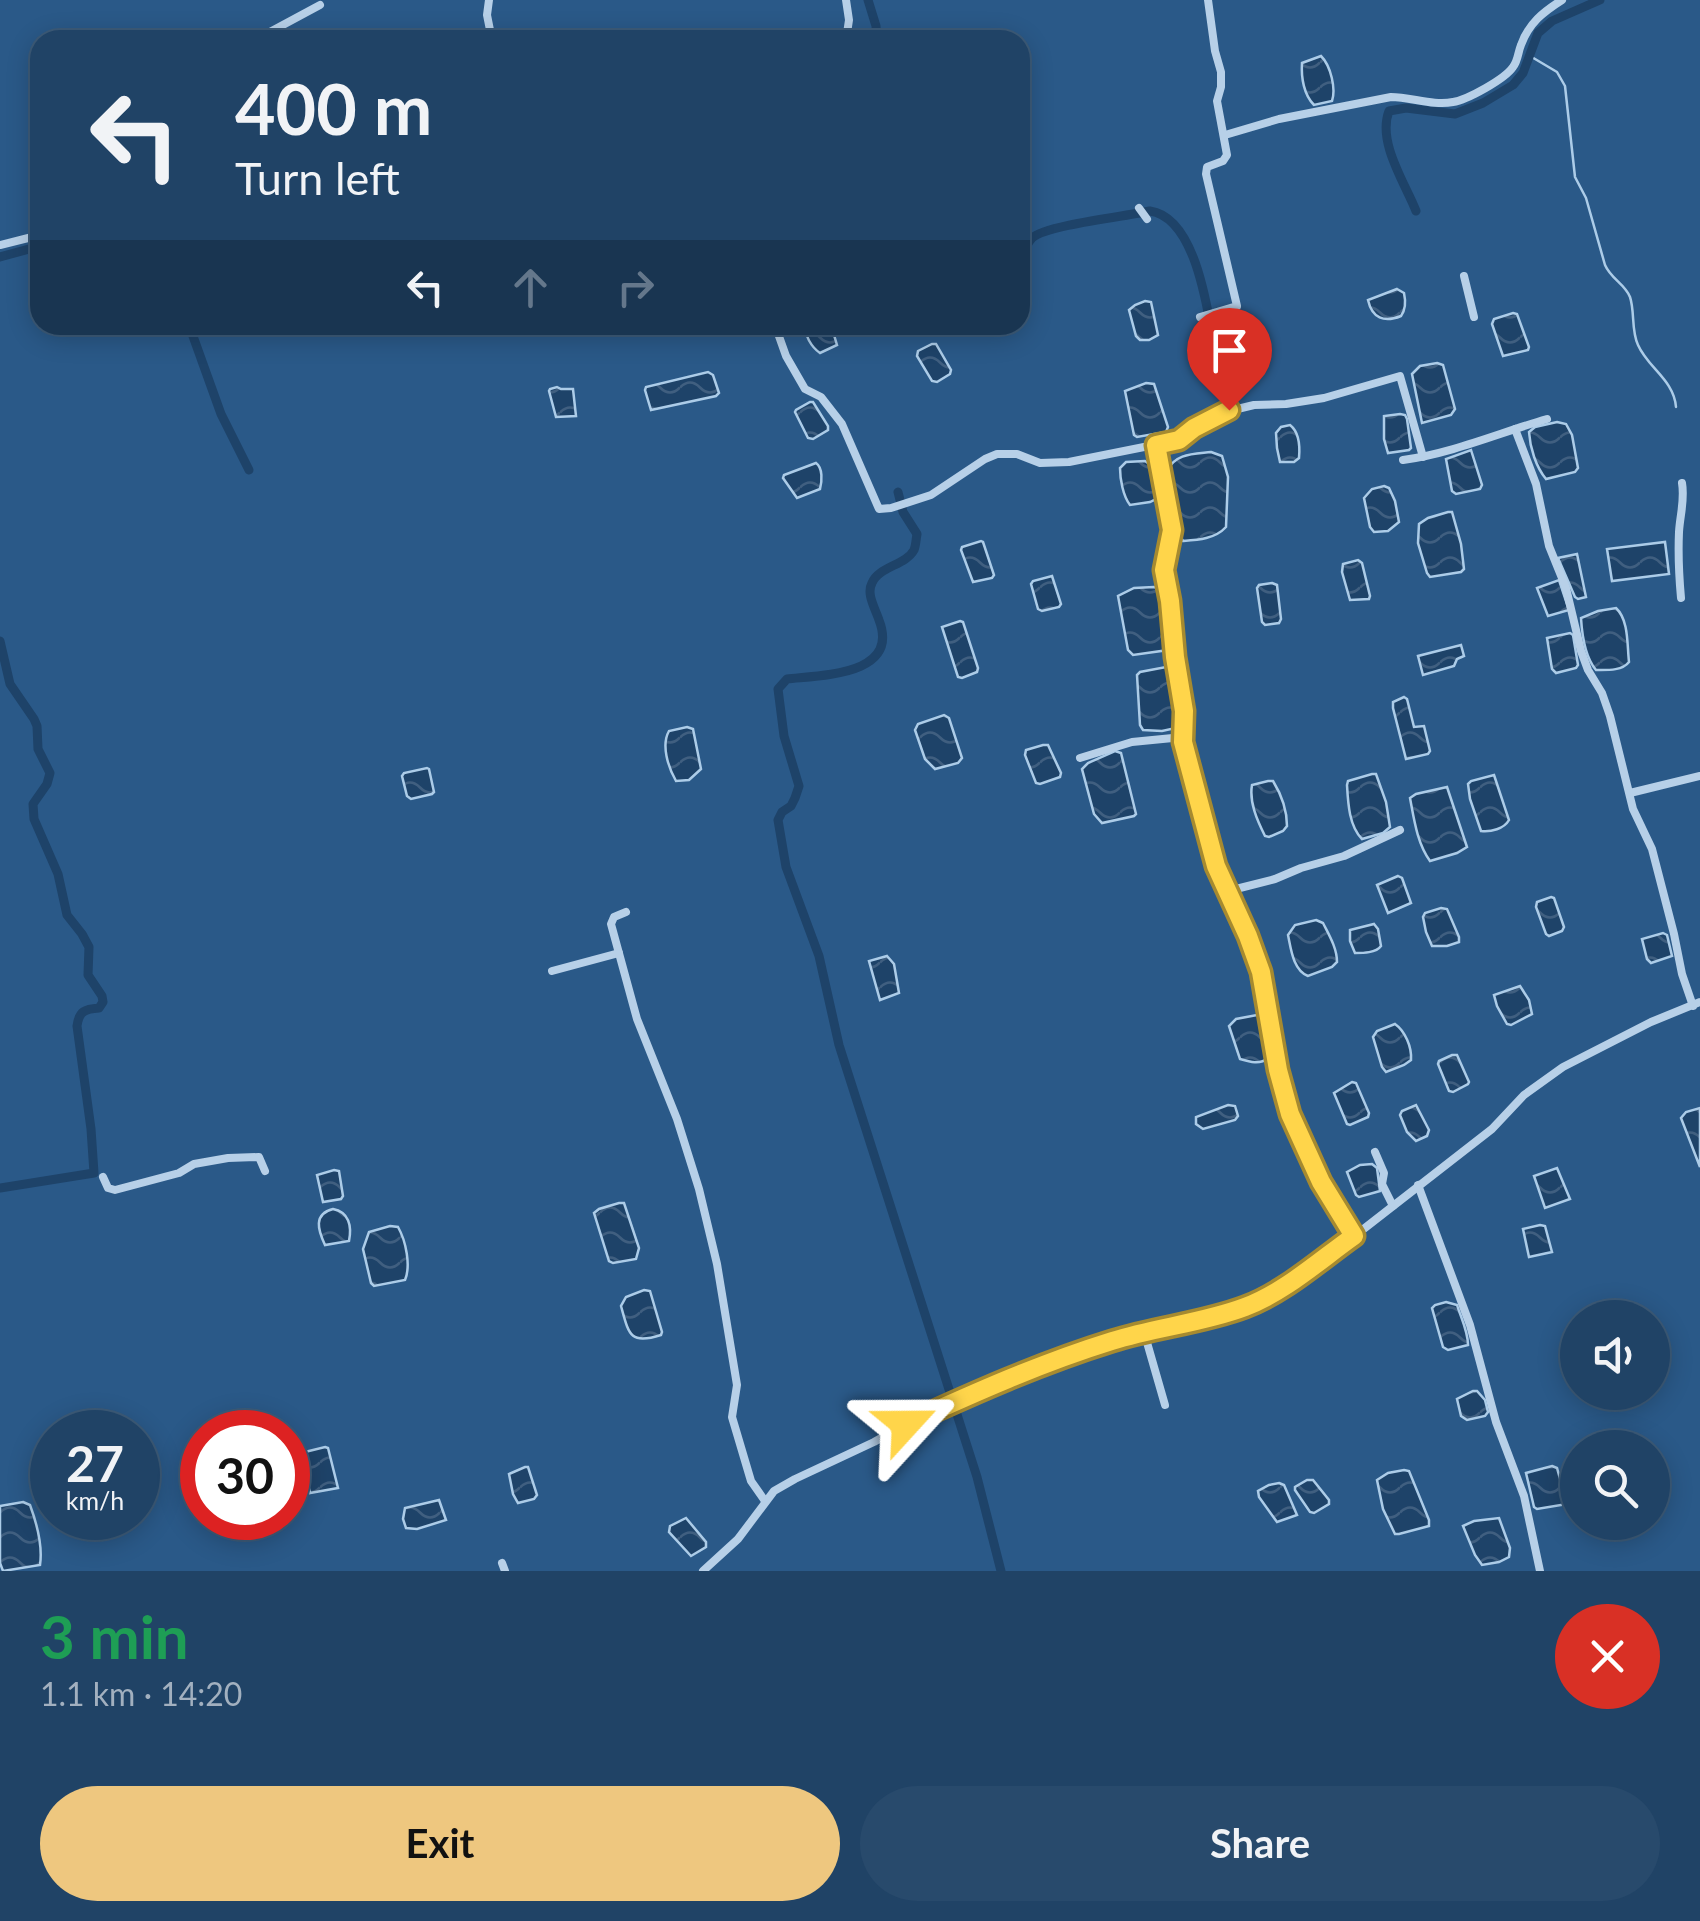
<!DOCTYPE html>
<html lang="en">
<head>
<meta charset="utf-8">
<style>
	body { margin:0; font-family:Lato,sans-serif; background:#284a6c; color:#f1f3f6; height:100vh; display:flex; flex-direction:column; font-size:38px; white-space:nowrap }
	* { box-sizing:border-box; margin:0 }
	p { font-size:32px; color:#a2b0bf }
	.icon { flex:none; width:55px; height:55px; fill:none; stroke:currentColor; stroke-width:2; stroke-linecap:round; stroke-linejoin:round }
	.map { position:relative; height:1571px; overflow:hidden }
	.sheet { display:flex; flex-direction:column; background:#204366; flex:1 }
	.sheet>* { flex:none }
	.hud { position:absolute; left:30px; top:30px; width:1000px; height:305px; border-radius:30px; box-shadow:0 5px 25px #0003,0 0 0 2px #3d5c7a; background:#204366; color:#f1f3f6; overflow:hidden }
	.controls { position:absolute; left:1560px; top:1300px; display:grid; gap:20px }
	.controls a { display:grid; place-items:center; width:110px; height:110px; border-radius:50%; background:#204366; box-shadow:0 5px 25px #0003,0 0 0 2px #3d5c7a; font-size:50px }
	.speed { position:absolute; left:30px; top:1410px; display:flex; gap:20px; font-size:50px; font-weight:700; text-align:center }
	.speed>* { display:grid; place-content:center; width:130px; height:130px; border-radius:50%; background:#204366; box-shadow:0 5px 25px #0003,0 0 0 2px #3d5c7a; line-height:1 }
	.speed small { font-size:25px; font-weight:400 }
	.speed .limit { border:15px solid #d22; background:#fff; color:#111 }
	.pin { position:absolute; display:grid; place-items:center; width:85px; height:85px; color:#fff; margin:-102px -42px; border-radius:50% 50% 50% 0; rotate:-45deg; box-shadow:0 0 10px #0007 }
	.pin .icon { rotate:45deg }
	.me { position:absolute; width:110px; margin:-55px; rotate:66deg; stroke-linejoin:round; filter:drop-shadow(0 0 8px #0008) }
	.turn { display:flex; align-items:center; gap:35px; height:210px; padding:0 40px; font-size:45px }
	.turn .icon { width:130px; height:130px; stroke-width:2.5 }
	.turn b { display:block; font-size:70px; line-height:85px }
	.lanes { display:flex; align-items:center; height:95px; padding:0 40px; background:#0003; justify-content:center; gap:50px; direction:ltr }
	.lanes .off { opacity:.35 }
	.round { display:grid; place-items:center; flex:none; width:105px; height:105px; border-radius:52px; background:#284a6c }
	.summary { display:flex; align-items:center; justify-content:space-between; height:170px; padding:0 40px }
	h1 { font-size:60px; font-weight:700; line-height:75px; color:#1e9e55 }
	.action { display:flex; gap:20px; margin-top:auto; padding:20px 40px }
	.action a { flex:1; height:115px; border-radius:60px; background:#eec77f; color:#111; font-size:40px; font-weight:700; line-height:115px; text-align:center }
	.action a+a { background:#284a6c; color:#f1f3f6 }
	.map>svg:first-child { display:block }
	.water { fill:url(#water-waves); stroke:#accce8; stroke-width:2.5 }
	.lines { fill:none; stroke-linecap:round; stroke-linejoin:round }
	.stream { stroke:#accce8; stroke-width:2.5 }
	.canal { stroke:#1e4369; stroke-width:9 }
	.minor { stroke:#b7d0e8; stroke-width:8 }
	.route-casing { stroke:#a68a30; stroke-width:25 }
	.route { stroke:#ffd54a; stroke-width:18 }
</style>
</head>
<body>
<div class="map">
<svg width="1700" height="1571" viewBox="0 0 1700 1571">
	<defs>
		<pattern id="water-waves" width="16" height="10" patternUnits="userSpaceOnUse" patternTransform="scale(2.5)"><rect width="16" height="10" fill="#1e4369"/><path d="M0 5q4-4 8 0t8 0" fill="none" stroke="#405f80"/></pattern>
	</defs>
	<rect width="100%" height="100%" fill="#2a5988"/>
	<g class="water">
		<path d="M1321,56C1331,66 1336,89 1332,101L1314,105C1304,95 1301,78 1302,63Z"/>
		<path d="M1397,289L1404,293C1406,302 1406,309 1401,316C1384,323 1372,318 1368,300Z"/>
		<polygon points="1145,301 1151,302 1158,335 1149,340 1140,340 1136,336 1129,310 1135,305"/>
		<polygon points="1513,313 1517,314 1529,347 1528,350 1503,356 1492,324 1494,319"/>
		<path d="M804,325H831L837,345L820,353C811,347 805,335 804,325Z"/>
		<polygon points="932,344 936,344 951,370 950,374 937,382 932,381 917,356 918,351"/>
		<polygon points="1437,363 1443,365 1455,409 1451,415 1422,423 1412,374 1420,366"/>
		<polygon points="708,372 713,375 719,393 716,396 651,410 645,390 646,387"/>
		<polygon points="1146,383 1154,384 1168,427 1166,432 1137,437 1134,435 1125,391"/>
		<polygon points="557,387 561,389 573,389 576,416 556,417 549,391 550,389"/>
		<polygon points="810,402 813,402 828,426 828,430 813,439 808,438 795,412 796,410"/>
		<polygon points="1400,414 1405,415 1407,419 1411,448 1409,450 1388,453 1384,439 1384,416"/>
		<path d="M1557,422L1566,424L1572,435L1578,468L1575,472L1546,479C1536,467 1530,448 1529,432L1535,427Z"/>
		<path d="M1290,425C1299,432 1300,447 1299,458L1294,462H1280L1277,448L1276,433L1281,427Z"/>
		<polygon points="1471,450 1482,485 1480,489 1456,494 1452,491 1446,459"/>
		<path d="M1211,452L1222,456L1228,477L1226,527C1215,539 1198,540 1183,541L1178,533L1167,471C1175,453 1194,454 1211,452Z"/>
		<path d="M1145,461C1157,468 1155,487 1156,499L1150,502L1130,505C1123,496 1120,479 1120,468L1126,462Z"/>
		<path d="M816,463C823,468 822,481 820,489L797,498L783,478L784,475Z"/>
		<polygon points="1384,486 1389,488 1395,501 1399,522 1388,531 1374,532 1370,527 1364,498 1372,489"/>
		<polygon points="1448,512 1452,512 1461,544 1464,569 1461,572 1430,577 1427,573 1418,543 1419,524 1428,518"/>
		<polygon points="981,541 983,542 994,575 992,578 973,582 961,550 962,547"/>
		<polygon points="1665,542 1669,574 1612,581 1607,549"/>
		<polygon points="1577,554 1586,597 1578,599 1575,597 1558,558"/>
		<polygon points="1358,560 1362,563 1370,596 1369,599 1350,600 1342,572 1343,564"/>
		<polygon points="1052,576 1061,604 1059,607 1042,611 1038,609 1031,584 1033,581"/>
		<polygon points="1559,580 1569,610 1548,616 1537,588"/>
		<polygon points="1272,583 1277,585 1281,619 1279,623 1265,625 1262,622 1257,588 1259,585"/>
		<polygon points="1154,587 1160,589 1163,594 1170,645 1168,650 1133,655 1128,650 1118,596 1134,588"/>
		<path d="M1616,608C1629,620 1627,645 1629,662C1622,671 1607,670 1596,670C1585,657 1582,635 1581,618L1598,611Z"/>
		<polygon points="960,621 963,622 978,668 977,672 962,678 958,677 942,627"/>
		<polygon points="1570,633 1573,635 1578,665 1576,668 1556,673 1552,669 1547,638"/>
		<polygon points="1461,645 1464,656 1457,659 1454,666 1423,675 1418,656"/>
		<polygon points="1166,667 1173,671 1179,723 1176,728 1162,731 1143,730 1140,725 1137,675 1140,672"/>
		<polygon points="1404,697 1407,699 1414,727 1424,726 1430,751 1428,754 1406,759 1393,708 1393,702"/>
		<polygon points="944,715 949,718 962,758 958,763 935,769 925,759 915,730 918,724"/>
		<path d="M687,727L693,729L701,769L689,780L676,781C668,767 661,745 669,731Z"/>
		<polygon points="1043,745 1048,745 1061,773 1060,777 1040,784 1036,783 1025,755 1026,750"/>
		<polygon points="1115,751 1121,753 1136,814 1134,816 1102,823 1094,814 1082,769 1088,763"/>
		<polygon points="427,768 429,769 434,792 432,794 411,799 407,796 402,776 404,773"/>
		<path d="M1372,774H1376L1386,802L1390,827L1383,833L1362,839C1349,826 1348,803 1347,785L1348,781Z"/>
		<path d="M1494,775L1509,820C1504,829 1491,832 1481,831L1470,799L1468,784L1471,781Z"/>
		<path d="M1268,781H1273C1281,794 1287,810 1287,826L1283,831L1269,837L1265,836C1257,820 1249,802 1252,785Z"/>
		<path d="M1447,787L1467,847L1457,853L1430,861C1417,843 1414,819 1410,798L1416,794Z"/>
		<polygon points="1398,876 1402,878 1411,903 1388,913 1377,885"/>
		<polygon points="1551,897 1554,898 1564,927 1562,931 1549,936 1546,934 1536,907 1537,902"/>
		<polygon points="1441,908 1447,909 1459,937 1459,942 1447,946 1432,946 1426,932 1423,917 1425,913"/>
		<path d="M1316,920L1323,923C1329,935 1337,948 1337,962L1332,967L1308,976C1293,970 1291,949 1288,935L1295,925Z"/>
		<path d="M1374,924L1378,929L1381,946C1376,953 1363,953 1355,953L1350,941V930Z"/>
		<polygon points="1663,933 1667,935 1672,956 1651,963 1647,959 1642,939"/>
		<polygon points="887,956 894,964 899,993 880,1000 869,961"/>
		<polygon points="1520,986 1529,1000 1532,1014 1511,1025 1507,1024 1497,1006 1494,995"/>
		<path d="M1257,1015L1261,1016L1263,1021L1268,1058C1260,1065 1250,1062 1240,1059L1229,1026L1236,1019Z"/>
		<path d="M1395,1024C1405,1031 1412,1047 1411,1060L1404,1065L1386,1072L1382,1067L1373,1037L1377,1031Z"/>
		<polygon points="1452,1055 1457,1055 1469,1082 1468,1084 1453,1092 1449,1091 1438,1064 1439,1061"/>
		<polygon points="1352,1082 1356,1083 1369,1113 1368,1117 1350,1125 1347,1124 1334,1093"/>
		<polygon points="1228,1105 1235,1106 1238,1116 1235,1120 1203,1129 1196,1124 1196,1117"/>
		<polygon points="1416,1105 1429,1130 1427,1136 1416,1141 1407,1132 1400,1115 1402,1111"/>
		<polygon points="1700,1108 1700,1167 1681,1118 1686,1112"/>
		<polygon points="1372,1164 1377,1168 1380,1191 1359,1197 1356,1195 1347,1172 1360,1165"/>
		<polygon points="1557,1168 1570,1199 1545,1208 1534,1176"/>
		<polygon points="334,1170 339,1171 343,1196 341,1199 323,1202 317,1175"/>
		<polygon points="619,1203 624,1203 639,1248 636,1259 613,1263 609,1261 594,1213 599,1209"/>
		<path d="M333,1209C349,1212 352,1226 349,1241L325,1245C318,1230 313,1214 333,1209Z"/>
		<polygon points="1540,1225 1545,1226 1552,1252 1529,1257 1523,1229"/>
		<path d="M390,1226L398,1227C406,1241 411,1266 405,1280L374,1286L371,1283L363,1249L369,1232Z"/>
		<path d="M644,1290L650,1291L662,1332L661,1335C630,1345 629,1335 621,1306L626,1297Z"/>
		<path d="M1446,1302L1457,1305C1461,1318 1468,1331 1468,1345L1448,1350L1443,1347L1432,1308L1435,1305Z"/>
		<polygon points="1473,1391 1477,1391 1485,1400 1488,1412 1485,1416 1467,1420 1461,1416 1457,1399"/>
		<polygon points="325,1447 328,1448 338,1488 310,1493 301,1453"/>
		<polygon points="1552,1466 1557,1468 1567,1504 1537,1509 1534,1507 1526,1473"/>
		<polygon points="525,1467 528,1467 537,1495 534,1499 518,1503 513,1494 509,1474"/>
		<polygon points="1404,1470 1409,1471 1429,1520 1429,1526 1399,1534 1395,1534 1383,1509 1377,1480 1388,1473"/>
		<polygon points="1307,1480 1313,1480 1329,1500 1329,1504 1314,1513 1310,1512 1295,1490 1295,1487"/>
		<polygon points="1279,1483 1284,1485 1297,1515 1277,1522 1259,1497 1258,1491 1269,1485"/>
		<polygon points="439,1500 446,1520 417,1529 406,1528 403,1519 405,1508"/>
		<path d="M23,1502L30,1505C37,1524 43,1545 40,1565L3,1571L0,1563V1506Z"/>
		<polygon points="686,1518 706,1542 706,1547 691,1556 669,1532 670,1526"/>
		<polygon points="1499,1518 1510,1548 1509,1557 1499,1562 1482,1565 1475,1555 1463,1526 1474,1521"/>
	</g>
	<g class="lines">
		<path class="stream" d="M1530,56L1557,72L1565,86L1575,177L1586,198L1605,265C1611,279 1625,284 1630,297C1635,312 1631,330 1638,345C1648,368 1674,380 1676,407"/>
		<g class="canal">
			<polyline points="868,0 876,26 877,40"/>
			<path d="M1416,211C1405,183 1377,142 1389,111L1406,108L1455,114L1483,103L1513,85L1523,73L1538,33L1552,21L1600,0"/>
			<polyline points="0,257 40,246"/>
			<path d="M1020,258C1024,252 1027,243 1032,238C1046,225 1128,216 1150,211C1192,217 1205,295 1211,328"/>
			<polyline points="189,325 221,414 249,470"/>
			<path d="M898,492L903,512L917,534C916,539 916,545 914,550C906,565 878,567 872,583C866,594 875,608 879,620C900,675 823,675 787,679L778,689L784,736L799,786L795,798L791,806L782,812L778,820L786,867L819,956L839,1045L977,1477L1001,1571"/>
			<path d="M0,641L10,684L34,719L37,726L38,749L50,773L47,784L33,804L34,819L58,874L67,915L82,934L89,947L88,975L102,996L103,1002L99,1008C85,1009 79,1011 77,1026L91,1129L94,1173L0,1188"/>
		</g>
		<g class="minor">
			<polyline points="489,0 487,15 492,40"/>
			<polyline points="846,0 849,20 846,40"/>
			<polyline points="255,40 320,5"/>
			<path d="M1225,135L1279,119L1391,97C1411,97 1433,106 1453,102C1467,100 1505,79 1513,67C1518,61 1518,52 1521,45C1529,23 1543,12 1562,0"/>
			<polyline points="1139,208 1147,219"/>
			<polyline points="0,245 40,235"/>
			<polyline points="1464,276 1474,317"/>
			<polyline points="1200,317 1237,306 1206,174 1207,167 1223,161 1227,155 1217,101 1221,87 1221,72 1215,51 1208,0"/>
			<polyline points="775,325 786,356 805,389 821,397 842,424 879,509 891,508 931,495 985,459 997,454 1017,454 1040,463 1069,462 1179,440 1194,428 1229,411 1254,405 1286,404 1324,398 1400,376 1423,457"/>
			<polyline points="1515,429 1536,484 1549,546 1566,588 1581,651 1588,670 1602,693 1610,716 1633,809 1652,849 1674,934 1682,974 1693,1006"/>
			<polyline points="1156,445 1172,531 1164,570 1170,601 1175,657 1184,711 1183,741 1216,866 1248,936 1261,971 1278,1070 1290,1114 1321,1182 1354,1236"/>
			<path d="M1403,460C1453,453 1499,433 1547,419"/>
			<path d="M1681,598C1679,576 1678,554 1679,532C1680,515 1685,500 1682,483"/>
			<polyline points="1080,758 1132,742 1183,737"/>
			<polyline points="1630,793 1700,776"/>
			<polyline points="1228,891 1275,879 1301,868 1344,856 1400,830"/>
			<polyline points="626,912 614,917 611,924 637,1019 677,1119 699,1189 717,1264 737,1385 732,1417 751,1481 765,1501"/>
			<polyline points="552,971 619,953"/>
			<polyline points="1375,1152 1384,1173 1382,1184 1393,1206"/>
			<polyline points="103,1177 108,1188 115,1190 179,1173 194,1164 228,1158 259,1157 265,1171"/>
			<polyline points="1418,1185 1470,1325 1496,1422 1524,1496 1540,1571"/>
			<polyline points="1144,1332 1165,1405"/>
			<polyline points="502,1563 505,1571"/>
			<polyline points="703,1571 738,1539 774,1491 795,1479 874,1442 906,1424 1025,1371 1081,1351 1117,1339 1245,1306 1268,1296 1352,1238 1492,1129 1524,1095 1563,1067 1651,1022 1700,1002"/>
		</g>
	</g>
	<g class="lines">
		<g class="route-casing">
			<path id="route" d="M906,1424C974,1393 1041,1363 1112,1341C1156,1327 1203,1323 1245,1307C1285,1292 1320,1260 1354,1236L1321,1182L1290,1114L1278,1070L1261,972L1248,936L1216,866L1183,742L1184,711L1175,657L1170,601L1164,570L1172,530L1156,445L1179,440L1194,428L1229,410"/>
		</g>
		<use href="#route" class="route"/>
	</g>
</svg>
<div class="controls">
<a><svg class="icon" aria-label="sound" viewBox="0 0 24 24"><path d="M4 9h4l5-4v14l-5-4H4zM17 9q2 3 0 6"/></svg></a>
<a><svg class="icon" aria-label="search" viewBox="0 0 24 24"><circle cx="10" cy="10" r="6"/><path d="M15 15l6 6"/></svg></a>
</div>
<div class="speed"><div>27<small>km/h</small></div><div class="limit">30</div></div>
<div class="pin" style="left:1229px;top:410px;background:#d93025"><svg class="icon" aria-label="arrive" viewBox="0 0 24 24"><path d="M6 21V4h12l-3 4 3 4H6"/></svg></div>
<svg class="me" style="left:906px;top:1424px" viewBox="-20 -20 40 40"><path d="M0-17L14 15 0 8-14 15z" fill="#ffd54a" stroke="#fff" stroke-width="4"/></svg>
<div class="hud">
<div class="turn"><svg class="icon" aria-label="left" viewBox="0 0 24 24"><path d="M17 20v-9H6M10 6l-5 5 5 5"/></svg><div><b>400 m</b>Turn left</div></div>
<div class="lanes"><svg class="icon" aria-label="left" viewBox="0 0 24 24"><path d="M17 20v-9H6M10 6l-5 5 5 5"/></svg><svg class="icon off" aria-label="ahead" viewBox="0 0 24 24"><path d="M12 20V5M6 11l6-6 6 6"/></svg><svg class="icon off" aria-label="right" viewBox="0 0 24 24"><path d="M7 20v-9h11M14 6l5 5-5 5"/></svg></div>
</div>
</div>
<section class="sheet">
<div class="summary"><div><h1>3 min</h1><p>1.1 km · 14:20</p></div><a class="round" style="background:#d93025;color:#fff"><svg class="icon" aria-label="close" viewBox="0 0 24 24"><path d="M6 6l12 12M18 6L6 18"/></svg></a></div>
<div class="action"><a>Exit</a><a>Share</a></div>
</section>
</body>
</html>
